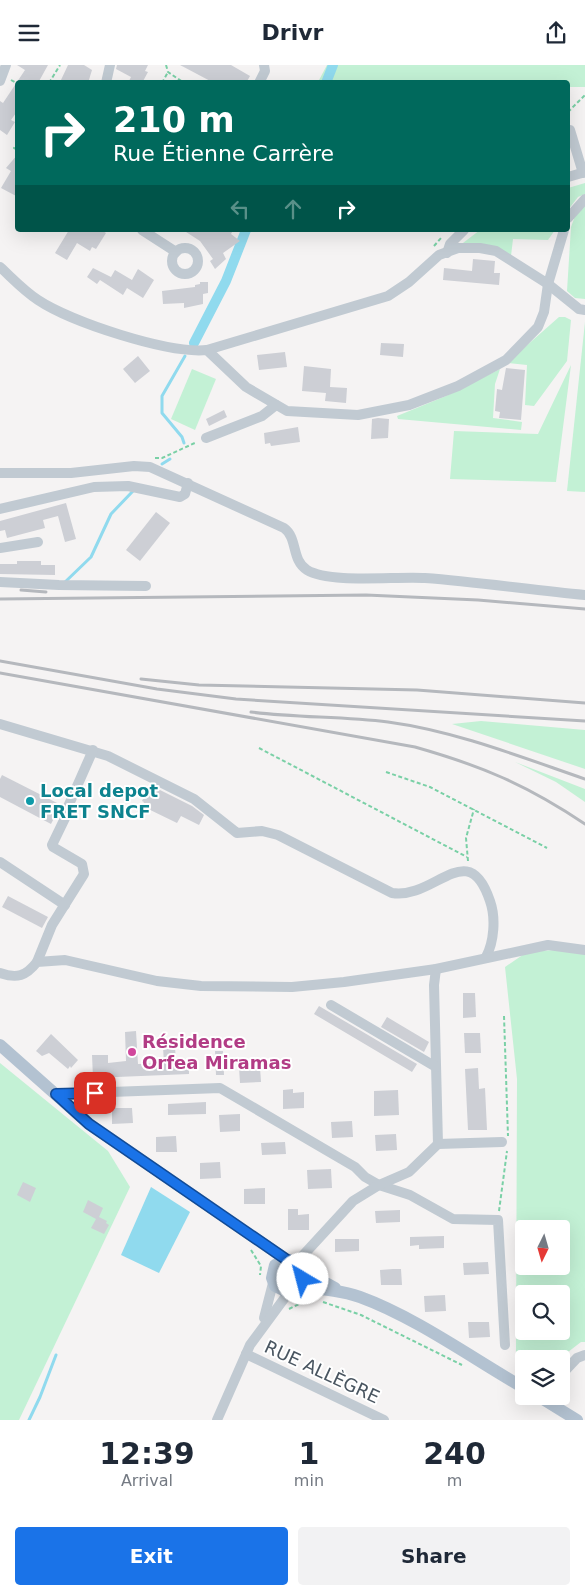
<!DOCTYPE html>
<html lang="en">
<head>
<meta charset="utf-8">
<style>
	body { margin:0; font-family:"DejaVu Sans",sans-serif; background:#f2f2f3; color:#1f2937; height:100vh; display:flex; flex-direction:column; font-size:19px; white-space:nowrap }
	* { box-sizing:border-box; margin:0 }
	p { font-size:16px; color:#747a83 }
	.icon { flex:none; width:28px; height:28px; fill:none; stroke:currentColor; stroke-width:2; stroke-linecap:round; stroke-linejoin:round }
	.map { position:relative; height:1355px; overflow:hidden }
	.sheet { display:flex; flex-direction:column; background:#fff; flex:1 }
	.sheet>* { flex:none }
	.hud { position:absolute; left:15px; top:15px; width:555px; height:152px; border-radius:5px; box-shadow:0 5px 20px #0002; background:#00695c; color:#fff; overflow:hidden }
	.needle { width:32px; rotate:185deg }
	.fabs { position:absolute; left:515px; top:1155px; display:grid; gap:10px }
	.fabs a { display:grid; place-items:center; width:55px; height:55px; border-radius:5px; background:#fff; box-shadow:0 5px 20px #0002; font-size:25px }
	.pin { position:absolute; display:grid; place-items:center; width:42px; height:42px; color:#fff; margin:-21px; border-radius:10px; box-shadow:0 2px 8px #0006 }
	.me { position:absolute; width:55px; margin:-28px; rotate:323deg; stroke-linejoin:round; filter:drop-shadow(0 0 4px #0008) }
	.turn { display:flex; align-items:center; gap:18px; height:105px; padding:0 15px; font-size:22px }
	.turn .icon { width:65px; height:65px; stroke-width:2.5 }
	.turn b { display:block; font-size:35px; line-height:42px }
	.lanes { display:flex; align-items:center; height:48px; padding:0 15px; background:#0003; justify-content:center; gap:25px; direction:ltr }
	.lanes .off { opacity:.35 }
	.eta { display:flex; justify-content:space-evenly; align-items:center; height:85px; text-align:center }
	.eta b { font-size:30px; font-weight:800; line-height:35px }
	.button { display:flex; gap:10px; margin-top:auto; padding:10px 15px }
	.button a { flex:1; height:58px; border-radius:5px; background:#1a73e8; color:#fff; font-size:20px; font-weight:800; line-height:58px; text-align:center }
	.button a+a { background:#f2f2f3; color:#1f2937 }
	header { display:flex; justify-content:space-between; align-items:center; height:65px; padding:0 15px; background:#fff; font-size:22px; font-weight:800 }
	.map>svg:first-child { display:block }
	.green { fill:#c3f1d5; fill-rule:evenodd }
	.water { fill:#90daee }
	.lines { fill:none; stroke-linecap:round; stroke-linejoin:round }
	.stream { stroke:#90daee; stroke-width:3 }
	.canal { stroke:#90daee; stroke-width:10 }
	.building { fill:#cdcfd5 }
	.path { stroke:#7ad0a6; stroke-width:2; stroke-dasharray:4 2.5; stroke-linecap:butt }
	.minor { stroke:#c1cad2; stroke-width:10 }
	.major { stroke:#b3c2d1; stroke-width:12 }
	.rail { stroke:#b5b8bd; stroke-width:3 }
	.route-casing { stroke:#114b97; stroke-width:12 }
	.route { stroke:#1a73e8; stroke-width:9 }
	.culture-dot { fill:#0f9aa8; stroke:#fff; stroke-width:2 }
	.hotel-dot { fill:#d1479c; stroke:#fff; stroke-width:2 }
	.labels { text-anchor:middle; stroke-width:4; stroke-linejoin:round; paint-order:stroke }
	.culture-label { font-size:18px; font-weight:bold; fill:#0d838f; stroke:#fff; text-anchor:start }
	.hotel-label { font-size:18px; font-weight:bold; fill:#b23c85; stroke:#fff; text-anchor:start }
	.street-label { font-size:18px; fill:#4a5661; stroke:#fff }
</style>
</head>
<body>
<header><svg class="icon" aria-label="menu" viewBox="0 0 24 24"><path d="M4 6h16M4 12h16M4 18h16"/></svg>Drivr<svg class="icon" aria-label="share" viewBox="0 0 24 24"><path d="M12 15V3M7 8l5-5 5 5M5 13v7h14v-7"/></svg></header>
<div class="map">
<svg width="585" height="1355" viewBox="0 0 585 1355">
	<rect width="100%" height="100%" fill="#f5f3f3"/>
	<g class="green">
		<polygon points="327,0 585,0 585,22 568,22 568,18 318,17"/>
		<polygon points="585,118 585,129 578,132 568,145 568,123"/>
		<polygon points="585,139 585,234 575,233 567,226 571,162 575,151"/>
		<polygon points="480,165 555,165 548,175 513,174 511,191 459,181"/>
		<polygon points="559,252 565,252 571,255 567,296 534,341 525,340 527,300 507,298"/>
		<polygon points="585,257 585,427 567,426"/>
		<polygon points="571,300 556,417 450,414 454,366 538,369"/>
		<polygon points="192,304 216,314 195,365 171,354"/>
		<polygon points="500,304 495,319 493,353 522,357 521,365 398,354 397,351 446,331"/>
		<polygon points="481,656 585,665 585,704 452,659"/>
		<polygon points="515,697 585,724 585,737 556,717"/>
		<path d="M554,885L585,887V1277H581L559,1294H524V1301L519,1299L516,1287L517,1014L505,902L527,887ZM524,1164H561V1201H524ZM524,1229H561V1266H524Z"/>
		<polygon points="0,998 108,1086 130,1122 19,1355 0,1355"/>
	</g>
	<polygon class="water" points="151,1122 190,1147 159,1208 121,1190"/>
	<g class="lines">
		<g class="stream">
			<polyline points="184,378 182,372 162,348 162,331 185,291"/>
			<polyline points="162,399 170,394"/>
			<polyline points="64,518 91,492 111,449 133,426"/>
			<polyline points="29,1355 40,1332 56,1290"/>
		</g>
		<g class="canal">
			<polyline points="326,18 333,0"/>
			<polyline points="194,278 226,216 246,165"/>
		</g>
	</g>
	<g class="building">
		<polygon points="17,0 48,0 38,18 18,18 18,45 11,55 15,57 7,70 0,65 0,36 3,38 25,5"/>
		<polygon points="68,0 84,0 92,5 88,18 65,18 61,15"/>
		<polygon points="117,0 148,0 145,6 148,7 142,18 128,18 131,12 116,4"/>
		<polygon points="180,0 231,0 250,11 246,18 214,18"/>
		<polygon points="18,89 18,132 1,123 11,106 6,103"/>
		<polygon points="69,165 101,165 106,168 96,184 92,182 90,186 77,178 67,195 55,188"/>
		<polygon points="183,165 233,165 231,169 240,176 223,188 226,194 215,204 210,196 213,194 200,176"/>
		<polygon points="473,194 495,196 494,208 500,208 499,220 443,215 444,203 472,206"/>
		<polygon points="93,203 111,212 115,205 132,215 138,204 154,215 143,233 127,223 123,230 100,215 97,219 87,212"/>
		<polygon points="200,217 208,217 208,228 203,229 203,239 184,243 184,238 163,239 162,226 195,222 195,220 200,219"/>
		<polygon points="381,278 404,279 403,292 380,290"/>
		<polygon points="285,287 287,302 259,305 257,290"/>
		<polygon points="138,291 150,306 135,318 123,304"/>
		<polygon points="304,301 331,304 330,322 347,323 346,338 325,336 326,328 302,326"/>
		<polygon points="506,303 525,305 521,355 499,353 500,347 495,346 497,324 502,325"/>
		<polygon points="224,345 227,352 209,361 206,354"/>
		<polygon points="378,353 389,354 388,373 371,374 372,354"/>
		<polygon points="298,362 300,377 271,381 270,378 265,379 264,368"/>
		<polygon points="66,438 76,474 65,477 58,451 43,455 45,463 7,473 5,465 0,466 0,456"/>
		<polygon points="156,447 170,458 140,496 126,485"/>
		<polygon points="17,496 41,496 41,500 55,500 55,510 0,509 0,499 17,499"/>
		<polygon points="2,710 61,740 51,759 0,732 0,714"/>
		<polygon points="150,720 192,741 204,750 199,760 181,751 177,758 142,741 144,737 142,736"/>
		<polygon points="8,831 48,852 42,863 2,842"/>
		<polygon points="463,928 475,928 476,952 463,953"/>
		<polygon points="319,941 417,999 412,1007 314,949"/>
		<polygon points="387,952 429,977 424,987 381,962"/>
		<polygon points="136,966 138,999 164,998 163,982 175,982 176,997 189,997 189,1009 93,1013 92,990 108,990 108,998 126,996 125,967"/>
		<polygon points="464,968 480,968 481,988 465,988"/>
		<polygon points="51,969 78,995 71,1003 70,1001 68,1004 49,988 42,991 36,986"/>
		<polygon points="215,986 223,986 224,1010 216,1010"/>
		<polygon points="239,1002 260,1002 261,1017 240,1018"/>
		<polygon points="478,1003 479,1024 485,1023 487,1065 468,1065 465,1004"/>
		<polygon points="293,1024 293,1028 304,1027 304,1043 283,1044 283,1025"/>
		<polygon points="398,1025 399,1050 374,1051 374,1026"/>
		<polygon points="206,1037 206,1049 168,1050 168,1039"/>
		<polygon points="112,1043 132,1043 133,1058 112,1059"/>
		<polygon points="240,1049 240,1066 220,1067 219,1050"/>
		<polygon points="352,1056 353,1072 332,1073 331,1057"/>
		<polygon points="396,1069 397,1085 376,1086 375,1070"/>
		<polygon points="176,1071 177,1087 156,1087 156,1072"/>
		<polygon points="285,1077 286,1089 262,1090 261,1078"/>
		<polygon points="220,1097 221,1113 200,1114 200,1098"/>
		<polygon points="331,1104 332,1123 308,1124 307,1105"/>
		<polygon points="23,1117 36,1123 30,1137 17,1130"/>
		<polygon points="265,1123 265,1139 244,1139 244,1124"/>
		<polygon points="88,1135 103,1143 99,1152 107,1156 106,1158 109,1160 104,1169 91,1163 96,1154 83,1147"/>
		<polygon points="288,1144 298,1144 298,1150 309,1149 309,1165 288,1165"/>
		<polygon points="400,1145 400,1157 376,1158 375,1146"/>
		<polygon points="444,1171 444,1183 419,1184 419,1180 410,1181 410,1172"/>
		<polygon points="335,1174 359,1174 359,1186 335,1187"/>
		<polygon points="488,1197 489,1209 464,1210 463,1198"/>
		<polygon points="393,1204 401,1204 402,1220 381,1220 380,1205"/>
		<polygon points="445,1230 446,1246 425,1247 424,1231"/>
		<polygon points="468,1257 489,1257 490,1272 469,1273"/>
	</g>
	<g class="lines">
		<g class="path">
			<polyline points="166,0 168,7 184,18"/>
			<polyline points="11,15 18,19"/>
			<polyline points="49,18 60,0"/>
			<polyline points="162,18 168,7"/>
			<polyline points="568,47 585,30"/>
			<polyline points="18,77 14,83 18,85"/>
			<polyline points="434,181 441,173"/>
			<polyline points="155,393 162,393 197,377"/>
			<polyline points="259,683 467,792"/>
			<polyline points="386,707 430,722 547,783"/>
			<polyline points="468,796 466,773 474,744"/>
			<polyline points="504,951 508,1071"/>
			<polyline points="499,1146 507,1086"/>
			<polyline points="251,1185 261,1201 260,1210"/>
			<polyline points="323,1237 361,1250 462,1300"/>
			<polyline points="289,1244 309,1234"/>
		</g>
		<g class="minor">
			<polyline points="0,16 6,0"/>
			<polyline points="106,18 110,0"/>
			<polyline points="259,18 265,6 264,0"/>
			<polyline points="570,65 583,108"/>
			<polyline points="568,112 585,107"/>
			<polyline points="568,153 585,134"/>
			<polyline points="142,165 176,187"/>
			<circle cx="185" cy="196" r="13"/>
			<polyline points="447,188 450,179 464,165"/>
			<path d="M0,202C12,213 24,226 38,235C71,257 168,289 207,285L246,322L287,346L358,350L409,340L458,321L506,295L538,262L544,247L548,219L564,165"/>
			<polyline points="207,285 388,231 409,217 439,190 458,183 480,183 496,186 548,219 579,244 585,245"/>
			<polyline points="206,373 262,351 276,340"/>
			<path d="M0,408H71L134,401L150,402L284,463C298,473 291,495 307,505C330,519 396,511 425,513C478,517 532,525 585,530"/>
			<polyline points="0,444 94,422 128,421 180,432 185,429 188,418"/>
			<polyline points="0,483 38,477"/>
			<polyline points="0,517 59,520 146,521"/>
			<path d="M0,659L108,691L194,734L237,768L262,766L278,770L392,828C435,835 468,770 490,836C496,853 494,877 486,892"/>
			<polyline points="0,797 65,840"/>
			<polyline points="37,897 52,860 84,809 82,799 53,782 52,780 66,751 67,744 93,685"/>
			<polyline points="436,904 434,920 438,1079"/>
			<path d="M0,908C17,914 26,911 37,897L65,895L157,916L201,921L292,922L344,917L436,904L548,880L585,885"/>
			<polyline points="331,940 436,1002"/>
			<polyline points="56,1029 220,1023 355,1102 365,1112 379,1120 410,1130 453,1154 498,1155 505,1280"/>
			<polyline points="296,1198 353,1136 379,1120 409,1107 438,1079 502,1077"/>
			<polyline points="264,1253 273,1218"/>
			<polyline points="246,1289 384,1355"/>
			<polyline points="561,1310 577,1293 585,1290"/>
			<polyline points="217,1355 250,1280 289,1227"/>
		</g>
		<g class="major">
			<path d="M0,980L89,1059L287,1195L300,1201C307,1213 301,1225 287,1227L275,1221L272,1213L275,1200L287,1195"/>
			<polyline points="302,1205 335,1223"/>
			<path d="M299,1222C320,1224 340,1225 360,1232C415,1252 472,1293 524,1323"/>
			<polyline points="538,1331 577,1355"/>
		</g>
		<g class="rail">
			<polyline points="21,525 46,527"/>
			<polyline points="0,534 366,530 478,535 585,544"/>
			<polyline points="0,596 157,624 236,634 585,656"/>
			<path d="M0,608L415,682C482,701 527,720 585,759"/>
			<polyline points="141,614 199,620 417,625 585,638"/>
			<path d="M251,647C297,653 343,651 388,657C455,666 521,692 585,714"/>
		</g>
	</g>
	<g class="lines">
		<g class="route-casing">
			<path id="route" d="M95,1028L56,1029L89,1059L287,1195C297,1197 303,1203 303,1214"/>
		</g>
		<use href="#route" class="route"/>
	</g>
	<circle class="culture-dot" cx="30" cy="736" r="5"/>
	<circle class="hotel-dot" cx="132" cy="987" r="5"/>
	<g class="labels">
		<g class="culture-label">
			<text x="40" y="732">Local depot<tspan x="40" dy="21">FRET SNCF</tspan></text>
		</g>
		<g class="hotel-label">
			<text x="142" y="983">Résidence<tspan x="142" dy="21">Orfea Miramas</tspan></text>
		</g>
		<g class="street-label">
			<text transform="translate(322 1307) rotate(25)" y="6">RUE ALLÈGRE</text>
		</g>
	</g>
</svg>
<div class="fabs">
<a><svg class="needle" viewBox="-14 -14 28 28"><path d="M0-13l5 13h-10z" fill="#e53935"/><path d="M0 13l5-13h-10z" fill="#747a83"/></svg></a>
<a><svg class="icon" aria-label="search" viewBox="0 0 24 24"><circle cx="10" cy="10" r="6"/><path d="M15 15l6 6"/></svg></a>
<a><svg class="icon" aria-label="layers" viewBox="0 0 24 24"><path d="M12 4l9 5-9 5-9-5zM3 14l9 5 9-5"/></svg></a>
</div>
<div class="pin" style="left:95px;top:1028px;background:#d93025"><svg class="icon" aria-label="arrive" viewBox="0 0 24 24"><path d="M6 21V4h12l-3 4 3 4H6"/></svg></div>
<svg class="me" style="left:303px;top:1214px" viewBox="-20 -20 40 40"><circle r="19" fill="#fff"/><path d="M0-13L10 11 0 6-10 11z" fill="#1a73e8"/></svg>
<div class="hud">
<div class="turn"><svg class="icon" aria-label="right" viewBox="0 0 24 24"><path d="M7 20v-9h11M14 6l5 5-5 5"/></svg><div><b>210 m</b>Rue Étienne Carrère</div></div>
<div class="lanes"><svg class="icon off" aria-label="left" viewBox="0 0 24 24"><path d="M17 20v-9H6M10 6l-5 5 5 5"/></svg><svg class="icon off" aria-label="ahead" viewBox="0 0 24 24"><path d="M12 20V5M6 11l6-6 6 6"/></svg><svg class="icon" aria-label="right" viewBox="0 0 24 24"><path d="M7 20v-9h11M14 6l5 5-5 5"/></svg></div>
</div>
</div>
<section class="sheet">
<div class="eta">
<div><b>12:39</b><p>Arrival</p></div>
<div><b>1</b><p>min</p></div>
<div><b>240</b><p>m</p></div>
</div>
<div class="button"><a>Exit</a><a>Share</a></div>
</section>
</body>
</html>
